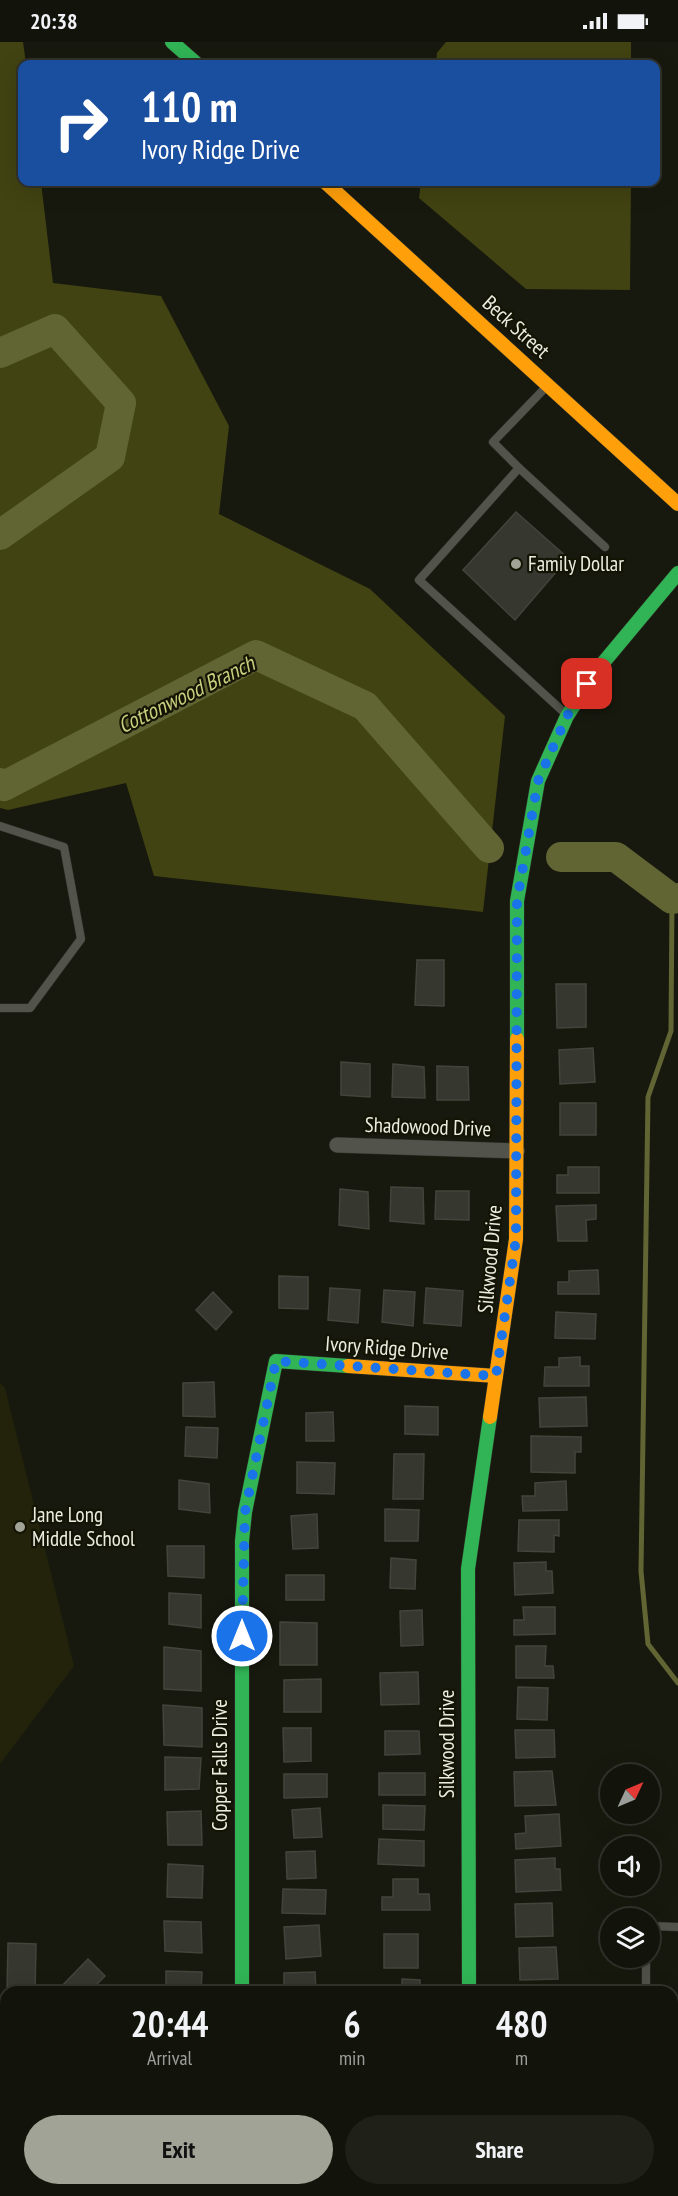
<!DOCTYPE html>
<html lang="en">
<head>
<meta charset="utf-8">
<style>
	body { margin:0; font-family:"PT Sans Narrow",sans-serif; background:#1f2018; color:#f1f3f6; height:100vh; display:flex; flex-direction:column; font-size:22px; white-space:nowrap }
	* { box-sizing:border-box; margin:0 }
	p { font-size:20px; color:#9c9e9c }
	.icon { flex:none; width:33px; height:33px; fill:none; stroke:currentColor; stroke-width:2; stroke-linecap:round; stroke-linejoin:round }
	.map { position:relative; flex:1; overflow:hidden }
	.panel { position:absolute; left:0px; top:1944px; width:678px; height:210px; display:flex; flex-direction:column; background:#12130a; border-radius:18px 18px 0 0; box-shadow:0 6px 24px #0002,0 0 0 2px #31322b }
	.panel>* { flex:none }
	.guide { position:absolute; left:18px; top:18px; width:642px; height:126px; border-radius:12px; box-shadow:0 6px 24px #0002,0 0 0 2px #31322b; background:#1a4fa0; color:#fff; overflow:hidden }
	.needle { width:39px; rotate:46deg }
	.fabs { position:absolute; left:600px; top:1722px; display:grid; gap:12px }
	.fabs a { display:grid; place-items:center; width:60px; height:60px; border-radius:50%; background:#12130a; box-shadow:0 6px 24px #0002,0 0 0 2px #31322b; font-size:30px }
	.pin { position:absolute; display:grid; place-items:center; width:51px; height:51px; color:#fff; margin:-26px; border-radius:12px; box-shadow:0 3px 9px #0006 }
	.me { position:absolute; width:66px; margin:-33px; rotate:0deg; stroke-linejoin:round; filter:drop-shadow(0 0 4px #0008) }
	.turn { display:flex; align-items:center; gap:21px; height:126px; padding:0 24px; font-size:27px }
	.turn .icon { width:78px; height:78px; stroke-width:2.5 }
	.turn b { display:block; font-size:42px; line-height:51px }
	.eta { display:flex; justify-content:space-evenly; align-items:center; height:102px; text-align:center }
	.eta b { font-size:36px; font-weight:700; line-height:42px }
	.cta { display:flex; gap:12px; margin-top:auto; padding:12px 24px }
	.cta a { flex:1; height:69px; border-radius:36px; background:#a1a396; color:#111; font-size:24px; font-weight:700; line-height:69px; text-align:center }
	.cta a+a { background:#1f2018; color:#f1f3f6 }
	.status { display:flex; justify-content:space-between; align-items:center; height:42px; padding:0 30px; background:#12130a; direction:ltr }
	.status svg { height:16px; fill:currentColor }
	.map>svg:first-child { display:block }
	.built { fill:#22230a }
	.forest { fill:#414312 }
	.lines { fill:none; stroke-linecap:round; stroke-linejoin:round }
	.stream { stroke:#616433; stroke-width:5 }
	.river { stroke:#616433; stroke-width:30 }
	.building { fill:#36372f; stroke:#43443b; stroke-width:1.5 }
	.lane-casing { stroke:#31322a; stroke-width:9 }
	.street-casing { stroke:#31322a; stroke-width:16 }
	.fast-casing { stroke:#31322a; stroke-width:15 }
	.slow-casing { stroke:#31322a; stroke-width:15 }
	.lane { stroke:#52534a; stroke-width:8 }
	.street { stroke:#52534a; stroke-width:15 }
	.fast { stroke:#30b455; stroke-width:14 }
	.slow { stroke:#ff9f0a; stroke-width:14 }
	.route { stroke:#1a73e8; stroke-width:10; stroke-dasharray:0 18 }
	.poi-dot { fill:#a1a396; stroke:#131403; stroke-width:2 }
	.labels { text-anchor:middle; stroke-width:4.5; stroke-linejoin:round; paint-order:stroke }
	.street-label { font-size:21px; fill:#ebede0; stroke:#131403 }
	.poi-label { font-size:21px; fill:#ebede0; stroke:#131403; text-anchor:start }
	.water-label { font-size:22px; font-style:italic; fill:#c8ce7d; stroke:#131403 }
</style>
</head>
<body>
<div class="status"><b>20:38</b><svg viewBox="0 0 49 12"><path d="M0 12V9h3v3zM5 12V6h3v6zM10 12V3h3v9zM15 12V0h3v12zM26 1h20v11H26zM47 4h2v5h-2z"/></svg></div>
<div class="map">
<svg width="678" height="2154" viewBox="0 0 678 2154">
	<rect width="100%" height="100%" fill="#18190e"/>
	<polygon class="built" points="0,1341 5,1346 74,1624 0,1722"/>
	<g class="forest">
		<polygon points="0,0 23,0 26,22 22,22 22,140 41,140 53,241 161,254 229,384 219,472 370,547 505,674 483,870 154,834 126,741 8,768 0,766"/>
		<polygon points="446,0 631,0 631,22 436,22 437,11"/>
		<polygon points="421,140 631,140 630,248 526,247 419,156"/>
	</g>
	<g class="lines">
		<polyline class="stream" points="672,857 671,989 648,1055 641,1529 648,1602 678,1641"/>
		<g class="river">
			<polyline points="0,311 55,287 121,361 110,415 0,493"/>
			<polyline points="0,741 4,744 256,613 365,664 489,806"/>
			<polyline points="561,815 616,815 672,857 678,856"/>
		</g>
	</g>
	<g class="building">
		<polygon points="516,470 568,516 515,578 463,528"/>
		<polygon points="417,918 444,918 444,964 415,963"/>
		<polygon points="556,942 586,942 586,985 557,986"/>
		<polygon points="593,1006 595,1040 560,1042 559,1008"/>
		<polygon points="341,1020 370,1022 370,1055 341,1053"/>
		<polygon points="393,1022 424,1025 425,1056 392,1055"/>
		<polygon points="437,1024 468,1025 469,1058 437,1058"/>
		<rect x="560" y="1061" width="36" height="32"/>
		<polygon points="568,1125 599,1125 599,1151 557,1151 557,1133 568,1133"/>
		<polygon points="391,1145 423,1146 424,1182 390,1179"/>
		<polygon points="340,1147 368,1150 369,1187 339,1183"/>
		<polygon points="436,1149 469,1149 469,1178 435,1177"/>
		<polygon points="596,1163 596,1177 586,1178 587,1199 558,1199 556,1164"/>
		<polygon points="598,1228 599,1252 558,1252 558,1240 569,1240 569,1229"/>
		<polygon points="279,1234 308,1235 308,1267 279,1266"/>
		<polygon points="330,1246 360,1248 358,1281 328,1278"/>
		<polygon points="426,1246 463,1249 461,1284 424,1281"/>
		<polygon points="384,1248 415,1250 413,1284 382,1280"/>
		<polygon points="213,1250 232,1270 216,1288 196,1268"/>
		<polygon points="556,1270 596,1272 595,1297 555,1296"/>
		<polygon points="580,1315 580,1324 589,1324 589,1344 544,1344 545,1325 559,1325 559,1316"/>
		<polygon points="214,1340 215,1375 183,1374 183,1341"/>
		<polygon points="586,1355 587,1384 540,1385 539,1356"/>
		<polygon points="405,1364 438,1365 438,1393 405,1392"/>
		<polygon points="333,1370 334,1399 306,1399 306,1371"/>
		<polygon points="186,1385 218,1386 217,1416 185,1414"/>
		<polygon points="531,1394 581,1395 581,1410 575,1410 575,1431 531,1430"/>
		<polygon points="394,1412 424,1412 423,1457 393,1457"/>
		<polygon points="297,1420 335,1421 334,1452 297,1451"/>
		<polygon points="179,1438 209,1442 210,1471 179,1467"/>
		<polygon points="566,1439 567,1468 523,1469 522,1454 535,1454 535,1441"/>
		<polygon points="385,1467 419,1468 418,1499 385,1499"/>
		<polygon points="317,1472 318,1506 293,1507 291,1474"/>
		<polygon points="519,1478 559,1478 559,1494 554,1493 554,1510 518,1509"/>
		<polygon points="167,1504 204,1504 204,1536 168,1534"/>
		<polygon points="391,1516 416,1518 415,1547 390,1546"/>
		<polygon points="546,1520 546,1529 552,1529 553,1551 515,1553 514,1521"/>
		<rect x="286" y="1533" width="38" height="25"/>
		<polygon points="169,1551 201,1553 201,1586 169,1582"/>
		<polygon points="523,1565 555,1565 555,1592 514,1593 514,1578 524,1578"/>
		<polygon points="422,1568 423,1603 401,1604 400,1569"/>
		<polygon points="280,1580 317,1581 317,1623 280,1623"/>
		<polygon points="516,1604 546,1604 545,1624 553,1624 554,1636 516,1636"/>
		<polygon points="164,1605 201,1609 201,1649 164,1647"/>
		<polygon points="418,1630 419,1662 381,1663 380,1631"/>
		<polygon points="321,1637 321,1670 284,1670 284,1638"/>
		<polygon points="518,1645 548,1646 547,1678 517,1677"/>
		<polygon points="163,1663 202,1666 202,1705 164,1703"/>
		<polygon points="283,1686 311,1686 311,1719 284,1720"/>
		<polygon points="515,1688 554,1688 555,1715 516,1716"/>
		<polygon points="385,1689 419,1689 420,1712 385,1713"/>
		<polygon points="165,1715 201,1716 199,1747 165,1748"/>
		<polygon points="552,1729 556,1763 515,1764 514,1730"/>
		<rect x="379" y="1731" width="46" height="22"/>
		<polygon points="284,1732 327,1732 327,1755 284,1756"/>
		<polygon points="383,1763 425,1764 424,1788 383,1787"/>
		<polygon points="320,1766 322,1795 294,1796 292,1768"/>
		<polygon points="201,1769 202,1803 168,1803 167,1770"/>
		<polygon points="559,1772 561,1804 516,1807 515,1792 526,1791 525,1774"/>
		<polygon points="379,1797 424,1799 424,1824 378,1822"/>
		<polygon points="315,1809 316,1836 287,1837 286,1810"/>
		<polygon points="555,1816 555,1827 560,1827 561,1848 516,1850 515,1818"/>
		<polygon points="168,1822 203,1824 202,1856 167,1855"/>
		<polygon points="393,1837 418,1837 418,1852 429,1852 430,1868 382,1868 382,1855 393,1855"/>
		<polygon points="283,1847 326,1848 325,1872 282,1871"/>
		<polygon points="552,1861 553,1894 516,1895 515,1862"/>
		<polygon points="164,1879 201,1880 202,1911 165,1909"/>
		<polygon points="319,1883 321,1914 286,1917 284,1885"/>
		<rect x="384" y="1892" width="34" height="34"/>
		<polygon points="8,1901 36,1902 35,1949 7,1949"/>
		<polygon points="556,1905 558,1937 520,1938 519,1906"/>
		<polygon points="88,1917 105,1934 89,1950 56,1950"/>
		<polygon points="166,1929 202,1930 201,1950 166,1950"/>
		<polygon points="315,1930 316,1950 284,1950 284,1931"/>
		<polygon points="402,1937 420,1938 420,1950 402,1950"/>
		<polygon points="93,2148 138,2148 139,2154 94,2154"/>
		<polygon points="198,2148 227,2148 228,2154 185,2154 185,2149"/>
		<polygon points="435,2148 449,2148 450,2154 412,2154 412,2151"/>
		<rect x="315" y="2151" width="37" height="3"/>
	</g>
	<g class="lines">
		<g class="lane-casing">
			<g id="lane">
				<polyline points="547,344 493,400 519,426 419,538 567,673"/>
				<polyline points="519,426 605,505"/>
				<polyline points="0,784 64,805 81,897 30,966 0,966"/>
				<polyline points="650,1884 678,1885"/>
				<polyline points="646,1916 646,1950"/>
				<polyline points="646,2148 646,2154"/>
			</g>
		</g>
		<g class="street-casing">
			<g id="street">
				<polyline points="337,1103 517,1109"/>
				<polyline points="0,2141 6,2140"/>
				<polyline points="54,2148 55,2154"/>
				<polyline points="270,2148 271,2154"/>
				<polyline points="495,2148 496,2154"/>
			</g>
		</g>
		<g class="fast-casing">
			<g id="fast">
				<polyline points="172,0 197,22"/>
				<polyline points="517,997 517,859 538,739 567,674 598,627 678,531"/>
				<polyline points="242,1950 242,1499 245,1470 276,1319 348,1324"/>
				<polyline points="469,1950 468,1527 490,1375"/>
			</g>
		</g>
		<g class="slow-casing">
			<g id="slow">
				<polyline points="325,140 678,462"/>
				<polyline points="348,1324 496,1334"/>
				<polyline points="490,1375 516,1197 517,997"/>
			</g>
		</g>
		<use href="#lane" class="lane"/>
		<use href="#street" class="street"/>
		<use href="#fast" class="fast"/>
		<use href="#slow" class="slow"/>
	</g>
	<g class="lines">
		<polyline class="route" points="242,1594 245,1470 276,1319 496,1334 516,1197 517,859 538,739 567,674 587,642"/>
	</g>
	<g class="poi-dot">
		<circle cx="516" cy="522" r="6"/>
		<circle cx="20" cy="1485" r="6"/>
	</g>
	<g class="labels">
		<g class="street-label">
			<text transform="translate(516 285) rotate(42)" y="7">Beck Street</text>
			<text transform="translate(428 1085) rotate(2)" y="7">Shadowood Drive</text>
			<text transform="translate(490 1217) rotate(-85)" y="7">Silkwood Drive</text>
			<text transform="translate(387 1306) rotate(4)" y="7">Ivory Ridge Drive</text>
			<text transform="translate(447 1702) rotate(-90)" y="7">Silkwood Drive</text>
			<text transform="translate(220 1723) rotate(-90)" y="7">Copper Falls Drive</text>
		</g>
		<g class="poi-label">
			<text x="528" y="529">Family Dollar</text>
			<text x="32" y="1480">Jane Long<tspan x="32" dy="24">Middle School</tspan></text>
		</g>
		<g class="water-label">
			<text transform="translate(186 652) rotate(-26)" y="8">Cottonwood Branch</text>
		</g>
	</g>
</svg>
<div class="fabs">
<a><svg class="needle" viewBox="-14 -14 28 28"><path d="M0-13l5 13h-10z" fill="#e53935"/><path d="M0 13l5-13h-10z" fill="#9c9e9c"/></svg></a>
<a><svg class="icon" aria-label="sound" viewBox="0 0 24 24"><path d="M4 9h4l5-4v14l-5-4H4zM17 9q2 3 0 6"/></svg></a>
<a><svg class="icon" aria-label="layers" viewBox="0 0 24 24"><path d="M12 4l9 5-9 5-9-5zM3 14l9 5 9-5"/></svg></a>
</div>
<div class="pin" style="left:587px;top:642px;background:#d93025"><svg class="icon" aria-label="arrive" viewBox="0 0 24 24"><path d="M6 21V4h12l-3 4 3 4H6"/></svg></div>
<svg class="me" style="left:242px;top:1594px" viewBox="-20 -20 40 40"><circle r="17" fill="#1a73e8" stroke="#fff" stroke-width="3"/><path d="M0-11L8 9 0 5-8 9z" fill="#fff"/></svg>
<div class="guide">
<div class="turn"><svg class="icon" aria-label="right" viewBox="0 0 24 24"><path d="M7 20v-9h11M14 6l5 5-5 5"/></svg><div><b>110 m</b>Ivory Ridge Drive</div></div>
</div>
<section class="panel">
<div class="eta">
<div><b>20:44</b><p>Arrival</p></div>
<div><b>6</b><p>min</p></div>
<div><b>480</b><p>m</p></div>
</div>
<div class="cta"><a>Exit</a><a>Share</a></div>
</section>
</div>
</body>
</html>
